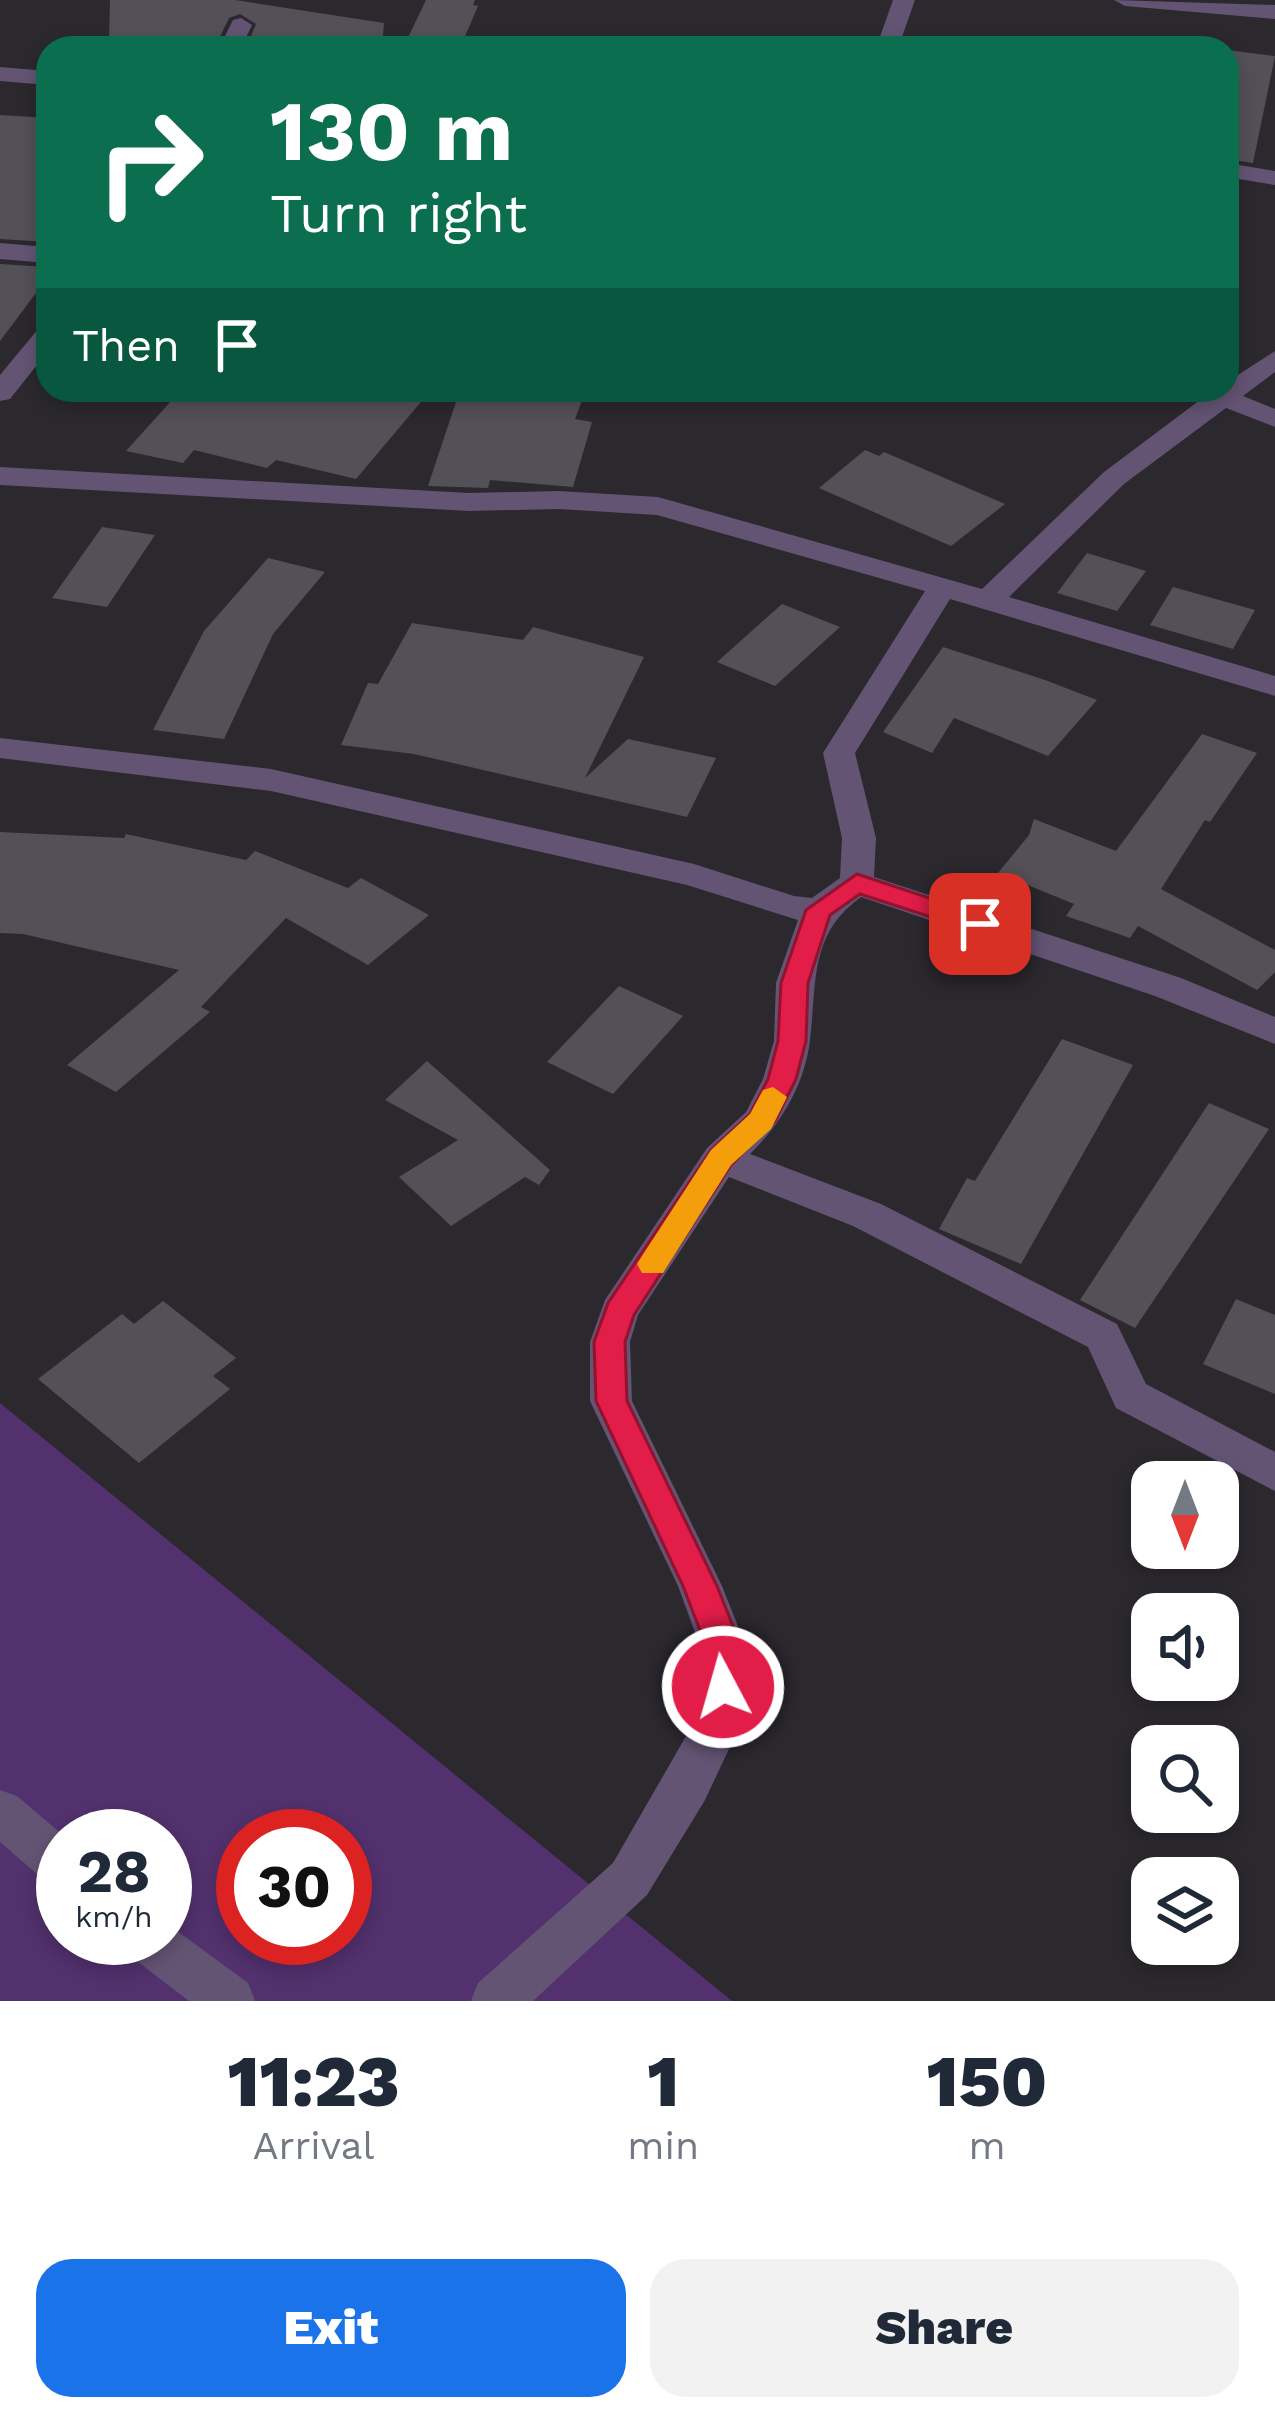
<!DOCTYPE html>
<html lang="en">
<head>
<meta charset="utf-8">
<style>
	body { margin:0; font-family:"Work Sans",sans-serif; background:#f2f2f3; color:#1f2937; height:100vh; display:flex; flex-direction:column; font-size:45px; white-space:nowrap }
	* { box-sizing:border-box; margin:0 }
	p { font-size:39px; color:#747a83 }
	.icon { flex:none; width:66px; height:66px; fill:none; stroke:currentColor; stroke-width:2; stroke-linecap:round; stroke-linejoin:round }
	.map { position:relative; height:2001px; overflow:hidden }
	.details { display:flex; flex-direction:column; background:#fff; flex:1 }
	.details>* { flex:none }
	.banner { position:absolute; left:36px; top:36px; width:1203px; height:366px; border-radius:36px; box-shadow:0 6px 18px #0003; background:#0b6e4f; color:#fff; overflow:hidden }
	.needle { width:78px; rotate:180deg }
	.controls { position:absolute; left:1131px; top:1461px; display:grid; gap:24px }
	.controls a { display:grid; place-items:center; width:108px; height:108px; border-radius:24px; background:#fff; box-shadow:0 6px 18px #0003; font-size:60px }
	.speed { position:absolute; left:36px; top:1809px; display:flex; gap:24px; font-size:60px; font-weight:700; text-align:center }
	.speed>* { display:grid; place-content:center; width:156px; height:156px; border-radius:50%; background:#fff; box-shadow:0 6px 18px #0003; line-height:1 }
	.speed small { font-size:30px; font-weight:400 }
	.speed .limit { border:18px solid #d22; background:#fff; color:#111 }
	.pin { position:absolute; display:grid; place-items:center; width:102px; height:102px; color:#fff; margin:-51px; border-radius:24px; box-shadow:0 6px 18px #0006 }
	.me { position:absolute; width:132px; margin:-66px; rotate:354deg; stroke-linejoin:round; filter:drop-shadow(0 0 9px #0008) }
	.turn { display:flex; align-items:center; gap:42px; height:252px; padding:0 36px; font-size:54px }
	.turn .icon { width:156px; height:156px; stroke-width:2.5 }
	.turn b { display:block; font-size:84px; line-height:102px }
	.then { display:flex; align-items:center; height:114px; padding:0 36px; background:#0003; gap:24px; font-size:45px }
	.eta { display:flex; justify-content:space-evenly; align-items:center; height:204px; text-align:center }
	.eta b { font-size:72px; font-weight:800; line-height:84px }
	.cta { display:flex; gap:24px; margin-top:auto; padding:24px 36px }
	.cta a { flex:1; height:138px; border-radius:36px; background:#1a73e8; color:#fff; font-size:48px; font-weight:800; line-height:138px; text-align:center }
	.cta a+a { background:#f2f2f3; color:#1f2937 }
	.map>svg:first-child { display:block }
	.green { fill:#52316e; fill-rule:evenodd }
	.building { fill:#545058 }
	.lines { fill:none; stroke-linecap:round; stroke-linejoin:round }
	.minor { fill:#645474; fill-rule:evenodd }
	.route { fill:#e11d48; stroke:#92132f; stroke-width:3 }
	.slow { fill:#f59e0b }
</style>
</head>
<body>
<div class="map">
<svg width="1275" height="2001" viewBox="0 0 1275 2001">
	<rect width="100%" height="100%" fill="#2b282e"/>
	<path class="green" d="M0,1403L732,2001H0ZM63,1836H165V1938H63ZM243,1836H345V1938H243Z"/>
	<g class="building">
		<polygon points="110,0 235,0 384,23 382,48 246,48 256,24 240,14 229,18 218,41 109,39"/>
		<polygon points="426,0 475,0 473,5 478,6 460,48 403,48"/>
		<polygon points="1227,50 1275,56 1253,163 1227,159"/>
		<polygon points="0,115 48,118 48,242 0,239"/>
		<polygon points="0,264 48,267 48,277 0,341"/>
		<polygon points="181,390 431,390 356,479 276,460 267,468 194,450 183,463 126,451"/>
		<polygon points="460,390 586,390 575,419 592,422 573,487 490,480 488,488 428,486"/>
		<polygon points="865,450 879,456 884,452 1005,504 951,546 819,488"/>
		<polygon points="102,527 155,535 107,607 52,598"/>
		<polygon points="1087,553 1146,571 1117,611 1057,593"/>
		<polygon points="268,558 325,572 273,634 224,739 153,730 204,631"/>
		<polygon points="1173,587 1255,610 1233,649 1150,625"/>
		<polygon points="782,604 840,627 775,686 717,662"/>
		<polygon points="412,623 523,640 533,627 644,657 585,778 628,739 716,758 687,817 414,754 341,745 368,683 378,684"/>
		<polygon points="943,647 1045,680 1097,700 1048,756 954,718 932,753 883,732"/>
		<polygon points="1202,734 1257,753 1210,822 1205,820 1161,889 1275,950 1275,972 1257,990 1138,926 1130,938 1066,916 1074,904 998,873 1029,835 1034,819 1116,851"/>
		<polygon points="0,832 124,838 126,834 246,860 255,851 348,888 361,878 429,915 368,965 286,918 201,1007 210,1012 116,1092 67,1065 179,970 23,934 0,933"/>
		<polygon points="619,986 683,1016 613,1094 547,1062"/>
		<polygon points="1062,1039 1133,1065 1021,1264 939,1229 967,1178 975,1181"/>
		<polygon points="427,1061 550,1170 539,1185 525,1177 451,1226 399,1177 458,1140 385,1100"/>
		<polygon points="1209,1103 1269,1129 1135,1328 1080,1300"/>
		<polygon points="1236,1299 1275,1315 1275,1394 1203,1364"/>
		<polygon points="163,1301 236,1358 213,1376 230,1389 139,1463 38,1379 122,1314 134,1324"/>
	</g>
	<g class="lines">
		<g class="minor">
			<polygon points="893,0 915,0 898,48 876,48"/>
			<polygon points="1114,0 1275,5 1275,19 1125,6"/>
			<polygon points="241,18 252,25 241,48 219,48 233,20"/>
			<polygon points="0,67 48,71 48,85 0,81"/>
			<polygon points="1227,163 1275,171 1275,185 1227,177"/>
			<polygon points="0,243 48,247 48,263 0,259"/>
			<polygon points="48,326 48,351 10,399 0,401 0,375 39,328"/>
			<path d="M1275,351V372L1243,396L1275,409V427L1226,408L1124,484L1009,597L1275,676V696L950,599L855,753L876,838L874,877L1181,978L1275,1017V1044L1155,996L861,897C809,934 817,982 810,1040C805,1084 781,1124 750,1154L881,1204L1117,1324L1146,1384L1275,1452V1491L1116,1408L1088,1347L853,1226L729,1177L638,1315L630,1342L632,1401L722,1586L749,1654L743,1719L705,1800L647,1895L533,2001H471L478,1983L613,1863L697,1717L703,1654L678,1586L590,1401V1342L605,1300L707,1148L746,1112L763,1079L774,1041L776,983L798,920L687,885L271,791L0,758V738L271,769L694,864L794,896L812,898L840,878L842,838L823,753L925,591L657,515L559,509L469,511L0,485V467L469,493L559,491L658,497L982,589L1104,472L1212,391L1227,390V382Z"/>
			<polygon points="0,1790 17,1796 64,1836 63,1889 46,1882 0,1842"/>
			<polygon points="165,1922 248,1983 255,2001 189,2001 129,1955 121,1938 165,1938"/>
		</g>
	</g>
	<polygon class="route" points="857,874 989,918 993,924 980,933 860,894 830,915 808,983 806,1041 796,1079 775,1121 731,1165 634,1315 625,1342 627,1401 717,1586 744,1654 736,1698 723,1702 711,1698 706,1687 709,1654 683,1586 596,1401 594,1342 608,1303 711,1150 750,1114 768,1079 778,1041 781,983 806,910"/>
	<polygon class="slow" points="773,1087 787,1097 771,1129 731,1165 663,1273 642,1273 637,1264 642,1256 711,1150 750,1114 763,1090"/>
</svg>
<div class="controls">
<a><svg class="needle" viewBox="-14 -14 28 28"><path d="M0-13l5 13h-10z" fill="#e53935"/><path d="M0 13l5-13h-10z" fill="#747a83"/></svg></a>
<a><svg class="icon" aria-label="sound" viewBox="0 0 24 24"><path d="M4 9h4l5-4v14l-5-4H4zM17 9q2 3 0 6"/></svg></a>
<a><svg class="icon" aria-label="search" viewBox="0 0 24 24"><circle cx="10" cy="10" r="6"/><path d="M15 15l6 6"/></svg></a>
<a><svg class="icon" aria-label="layers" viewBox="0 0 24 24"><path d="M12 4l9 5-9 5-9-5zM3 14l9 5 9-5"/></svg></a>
</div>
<div class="speed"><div>28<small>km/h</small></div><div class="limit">30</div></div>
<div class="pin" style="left:980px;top:924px;background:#d93025"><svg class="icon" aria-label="arrive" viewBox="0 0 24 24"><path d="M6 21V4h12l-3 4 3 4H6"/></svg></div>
<svg class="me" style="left:723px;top:1687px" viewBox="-20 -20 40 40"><circle r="17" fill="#e11d48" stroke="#fff" stroke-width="3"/><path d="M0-11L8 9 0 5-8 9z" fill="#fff"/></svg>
<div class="banner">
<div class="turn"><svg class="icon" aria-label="right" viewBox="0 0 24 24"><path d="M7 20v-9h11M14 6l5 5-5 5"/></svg><div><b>130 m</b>Turn right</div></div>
<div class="then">Then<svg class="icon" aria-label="arrive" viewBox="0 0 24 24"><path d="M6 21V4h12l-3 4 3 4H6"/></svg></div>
</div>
</div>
<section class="details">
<div class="eta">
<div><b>11:23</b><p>Arrival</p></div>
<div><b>1</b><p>min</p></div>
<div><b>150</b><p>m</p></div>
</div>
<div class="cta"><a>Exit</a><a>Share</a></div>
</section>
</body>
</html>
